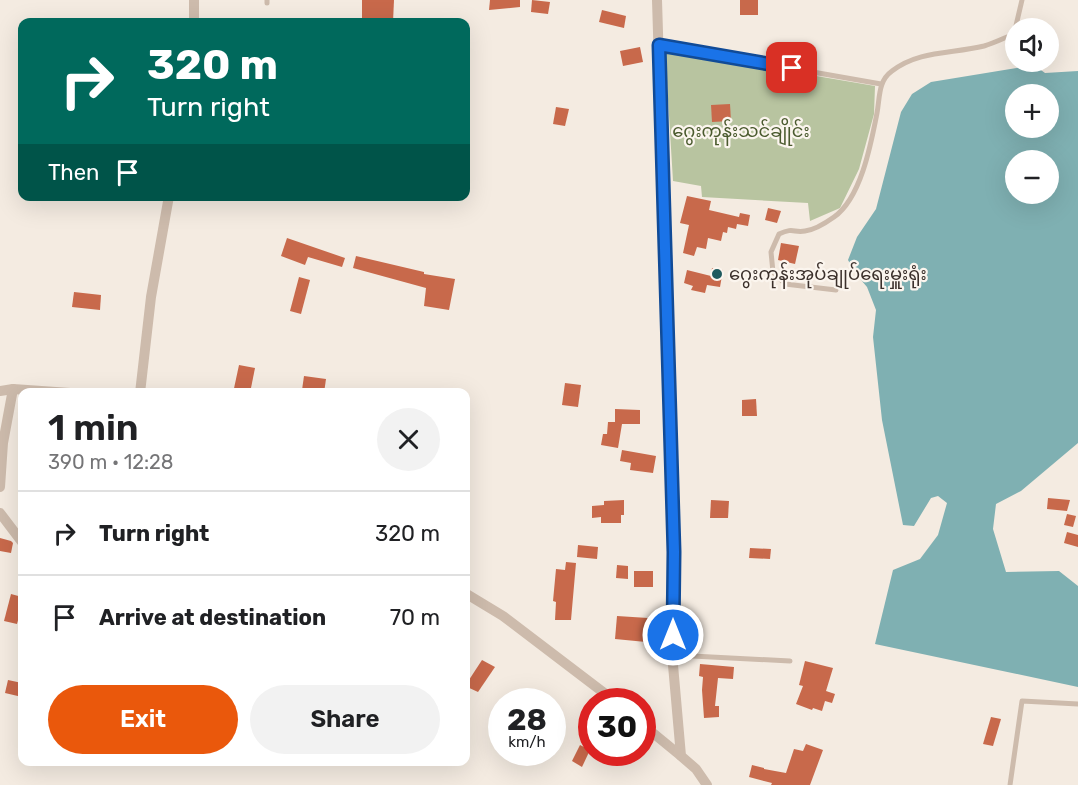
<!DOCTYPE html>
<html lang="en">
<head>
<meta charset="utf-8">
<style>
	body { margin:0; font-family:Rubik,"Noto Sans Myanmar",sans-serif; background:#f2f2f2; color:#202124; height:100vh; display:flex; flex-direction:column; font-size:22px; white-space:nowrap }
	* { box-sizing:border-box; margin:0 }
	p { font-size:20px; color:#757577 }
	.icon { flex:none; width:33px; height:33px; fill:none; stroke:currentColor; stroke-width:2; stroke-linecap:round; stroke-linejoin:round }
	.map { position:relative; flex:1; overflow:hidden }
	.sheet { position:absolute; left:18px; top:388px; width:452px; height:378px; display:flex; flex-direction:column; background:#fff; border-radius:12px; box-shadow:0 6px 24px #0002 }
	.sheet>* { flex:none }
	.banner { position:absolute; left:18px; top:18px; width:452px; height:183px; border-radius:12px; box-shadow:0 6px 24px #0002; background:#00695c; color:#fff; overflow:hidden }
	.controls { position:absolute; left:1005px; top:18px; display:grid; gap:12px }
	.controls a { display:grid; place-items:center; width:54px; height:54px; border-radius:50%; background:#fff; box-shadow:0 6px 24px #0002; font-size:30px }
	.speed { position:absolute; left:488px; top:688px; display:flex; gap:12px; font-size:30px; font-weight:700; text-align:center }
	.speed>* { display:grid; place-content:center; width:78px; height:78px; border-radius:50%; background:#fff; box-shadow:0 6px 24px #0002; line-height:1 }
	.speed small { font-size:15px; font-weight:400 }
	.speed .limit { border:9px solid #d22; background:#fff; color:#111 }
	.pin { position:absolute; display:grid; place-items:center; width:51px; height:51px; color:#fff; margin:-26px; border-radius:12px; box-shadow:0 3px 9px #0006 }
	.me { position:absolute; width:66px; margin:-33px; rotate:0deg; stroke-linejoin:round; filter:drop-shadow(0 0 4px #0008) }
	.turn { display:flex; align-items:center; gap:21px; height:126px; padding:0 30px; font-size:27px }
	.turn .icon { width:78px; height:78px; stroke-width:2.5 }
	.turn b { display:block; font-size:42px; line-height:51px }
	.then { display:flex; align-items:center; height:57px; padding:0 30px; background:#0003; gap:12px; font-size:22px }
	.round { display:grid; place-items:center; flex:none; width:63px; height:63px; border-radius:32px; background:#f2f2f2 }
	.summary { display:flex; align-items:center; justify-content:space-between; height:102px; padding:0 30px }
	h1 { font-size:36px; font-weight:600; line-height:45px }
	.primary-button { display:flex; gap:12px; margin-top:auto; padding:12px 30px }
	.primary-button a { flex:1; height:69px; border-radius:36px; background:#ea580c; color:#fff; font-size:24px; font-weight:600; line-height:69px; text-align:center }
	.primary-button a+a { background:#f2f2f2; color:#202124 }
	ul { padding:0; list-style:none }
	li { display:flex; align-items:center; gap:18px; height:84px; padding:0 30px; border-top:2px solid #e0e0e0 }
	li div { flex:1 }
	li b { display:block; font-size:22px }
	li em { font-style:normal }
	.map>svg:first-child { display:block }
	.green { fill:#b8c4a0 }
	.water { fill:#7fb0b2; fill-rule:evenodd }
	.building { fill:#c8694b }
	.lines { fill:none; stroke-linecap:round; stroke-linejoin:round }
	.service { stroke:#cdbbac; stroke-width:5 }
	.minor { stroke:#cdbbac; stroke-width:10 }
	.route-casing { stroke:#114b97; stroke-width:15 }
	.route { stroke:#1a73e8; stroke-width:10 }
	.poi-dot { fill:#1f5a5e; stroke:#fbf5ee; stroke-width:2 }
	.labels { text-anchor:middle; stroke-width:4.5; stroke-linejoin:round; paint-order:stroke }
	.park-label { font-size:18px; fill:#4a5a2e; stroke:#fbf5ee }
	.poi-label { font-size:18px; fill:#3b302b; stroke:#fbf5ee; text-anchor:start }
</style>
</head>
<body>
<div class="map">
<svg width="1078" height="785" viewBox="0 0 1078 785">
	<rect width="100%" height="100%" fill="#f4ebe1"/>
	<polygon class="green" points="665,50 875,86 874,114 859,169 840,208 810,221 808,203 702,197 701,186 673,181"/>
	<path class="water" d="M1034,65L1045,73L1078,71V443L1021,491L996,504L993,529L1006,572L1059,571L1078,586V687L875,644L893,570L920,559L938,535L947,503L938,496L931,498L914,526L903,525L882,420L873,337L876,310L867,287L856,274L848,260L857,237L876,209L901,112L912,94L931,82ZM1016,94H1048V128H1016ZM1016,160H1048V194H1016Z"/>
	<g class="building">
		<polygon points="362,0 394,0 393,22 362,22"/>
		<polygon points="490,0 520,0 520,7 489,10"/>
		<polygon points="532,0 550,2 548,14 531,12"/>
		<rect x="740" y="0" width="18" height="15"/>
		<polygon points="602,10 626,16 624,28 599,22"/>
		<polygon points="640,47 643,62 623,66 620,51"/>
		<polygon points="730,104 731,121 712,122 711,105"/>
		<polygon points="556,107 569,109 565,126 553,124"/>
		<polygon points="687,196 711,201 709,210 739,217 740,213 750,215 748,226 737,224 736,229 728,227 727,233 723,232 721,241 708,238 706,249 697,247 694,256 683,253 689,225 680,223"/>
		<polygon points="768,208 781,211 777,223 765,220"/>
		<polygon points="287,238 345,258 342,267 308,257 305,265 281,256"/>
		<polygon points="781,243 799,246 795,264 778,260"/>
		<polygon points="356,256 424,272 424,274 455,279 449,310 424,306 426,288 353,268"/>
		<polygon points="712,268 723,270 720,287 707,285 705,293 691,290 693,286 684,283 687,270 711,276"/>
		<polygon points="299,277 310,280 301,314 290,311"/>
		<polygon points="74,292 101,295 100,310 72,307"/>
		<polygon points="239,365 255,368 250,393 233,393"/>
		<polygon points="304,376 326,379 324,393 302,390"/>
		<polygon points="565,383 581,385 578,407 562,405"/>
		<polygon points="756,399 757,416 742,416 742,400"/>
		<polygon points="615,409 640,410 640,424 622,424 618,448 601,445 603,434 607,434 608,422 615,422"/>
		<polygon points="622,450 656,456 653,473 630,470 631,463 620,461"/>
		<polygon points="1048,498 1070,500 1067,511 1047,509"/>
		<polygon points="624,500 624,515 621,515 621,523 601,523 601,517 592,518 592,506 604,505 604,501"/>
		<polygon points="711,500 729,501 728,518 710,518"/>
		<polygon points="1067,514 1076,516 1073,527 1064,525"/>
		<polygon points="1067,532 1078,535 1078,547 1064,543"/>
		<polygon points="0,538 11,541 13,543 11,553 0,551"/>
		<polygon points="578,545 598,547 597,559 577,557"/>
		<polygon points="750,548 771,549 770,559 749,558"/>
		<polygon points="566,562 576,563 571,620 555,620 556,602 553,601 556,569 565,570"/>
		<polygon points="617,565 628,566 628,579 616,578"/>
		<rect x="634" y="571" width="19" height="16"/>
		<polygon points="11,594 22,597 22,606 17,624 4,621"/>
		<polygon points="617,616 648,618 646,642 615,639"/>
		<polygon points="482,660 495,667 478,692 465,686"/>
		<polygon points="805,661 833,668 826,691 835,694 832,703 825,701 822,711 813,708 812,710 796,704 803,686 799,685"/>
		<polygon points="700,664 734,667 733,679 718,678 715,706 719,706 719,717 704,718 702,690 703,677 699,676"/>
		<polygon points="8,680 22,683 22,697 5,693"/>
		<polygon points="991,717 1001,719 993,746 983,744"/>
		<polygon points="806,744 823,750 810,785 771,785 772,783 749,777 752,765 764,768 764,769 786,773 794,749 803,751"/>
		<polygon points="580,745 590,750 582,767 572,761"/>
	</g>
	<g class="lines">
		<g class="service">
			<polyline points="267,0 267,3"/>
			<polyline points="659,45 881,84"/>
			<path d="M836,290L785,284L773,272L771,252L779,234C794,227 793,233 805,231C814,230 827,222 834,217C861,198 871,144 877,113C880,97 878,81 892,71C919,50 952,54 984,46C994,43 1004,38 1014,34L1022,0"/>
			<polyline points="673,655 790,661"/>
			<polyline points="1010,785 1022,701 1078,704"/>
		</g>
		<g class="minor">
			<polyline points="194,0 194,22"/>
			<polyline points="657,0 674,552 673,665 681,756 696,769 707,785"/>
			<polyline points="0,391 13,389 70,393"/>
			<polyline points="140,393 151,297 169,196"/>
			<polyline points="0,487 3,443 13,389"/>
			<polyline points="0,513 22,542"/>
			<polyline points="465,593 503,616 616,702"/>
			<polyline points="642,724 681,756"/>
		</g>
	</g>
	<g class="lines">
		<g class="route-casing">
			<polyline id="route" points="673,635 674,552 659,45 792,68"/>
		</g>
		<use href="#route" class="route"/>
	</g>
	<circle class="poi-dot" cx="717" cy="274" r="6"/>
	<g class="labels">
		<g class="park-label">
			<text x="741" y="137">ဂွေးကုန်းသင်ချိုင်း</text>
		</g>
		<g class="poi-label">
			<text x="729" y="280">ဂွေးကုန်းအုပ်ချုပ်ရေးမှူးရုံး</text>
		</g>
	</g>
</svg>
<div class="controls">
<a><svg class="icon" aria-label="sound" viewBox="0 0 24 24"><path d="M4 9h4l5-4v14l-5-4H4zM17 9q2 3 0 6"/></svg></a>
<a>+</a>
<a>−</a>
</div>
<div class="speed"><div>28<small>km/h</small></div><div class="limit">30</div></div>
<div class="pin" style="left:792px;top:68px;background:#d93025"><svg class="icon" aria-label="arrive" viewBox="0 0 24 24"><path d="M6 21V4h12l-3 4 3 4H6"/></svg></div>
<svg class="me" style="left:673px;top:635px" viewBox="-20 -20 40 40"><circle r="17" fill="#1a73e8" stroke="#fff" stroke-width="3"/><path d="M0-11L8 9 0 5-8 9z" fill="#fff"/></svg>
<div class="banner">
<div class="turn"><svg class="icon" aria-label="right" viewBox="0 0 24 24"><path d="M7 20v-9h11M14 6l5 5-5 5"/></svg><div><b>320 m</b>Turn right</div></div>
<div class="then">Then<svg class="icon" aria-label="arrive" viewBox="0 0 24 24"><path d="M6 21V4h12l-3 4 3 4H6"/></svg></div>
</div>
<section class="sheet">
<div class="summary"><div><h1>1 min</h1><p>390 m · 12:28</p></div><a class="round"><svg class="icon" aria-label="close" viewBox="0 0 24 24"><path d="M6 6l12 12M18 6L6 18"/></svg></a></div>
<ul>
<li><svg class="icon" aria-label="right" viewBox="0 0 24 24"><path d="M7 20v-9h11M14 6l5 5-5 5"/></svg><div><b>Turn right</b></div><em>320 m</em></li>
<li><svg class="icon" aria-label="arrive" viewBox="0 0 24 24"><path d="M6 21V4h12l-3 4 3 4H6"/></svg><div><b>Arrive at destination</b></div><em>70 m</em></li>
</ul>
<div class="primary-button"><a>Exit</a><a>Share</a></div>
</section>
</div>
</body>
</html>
